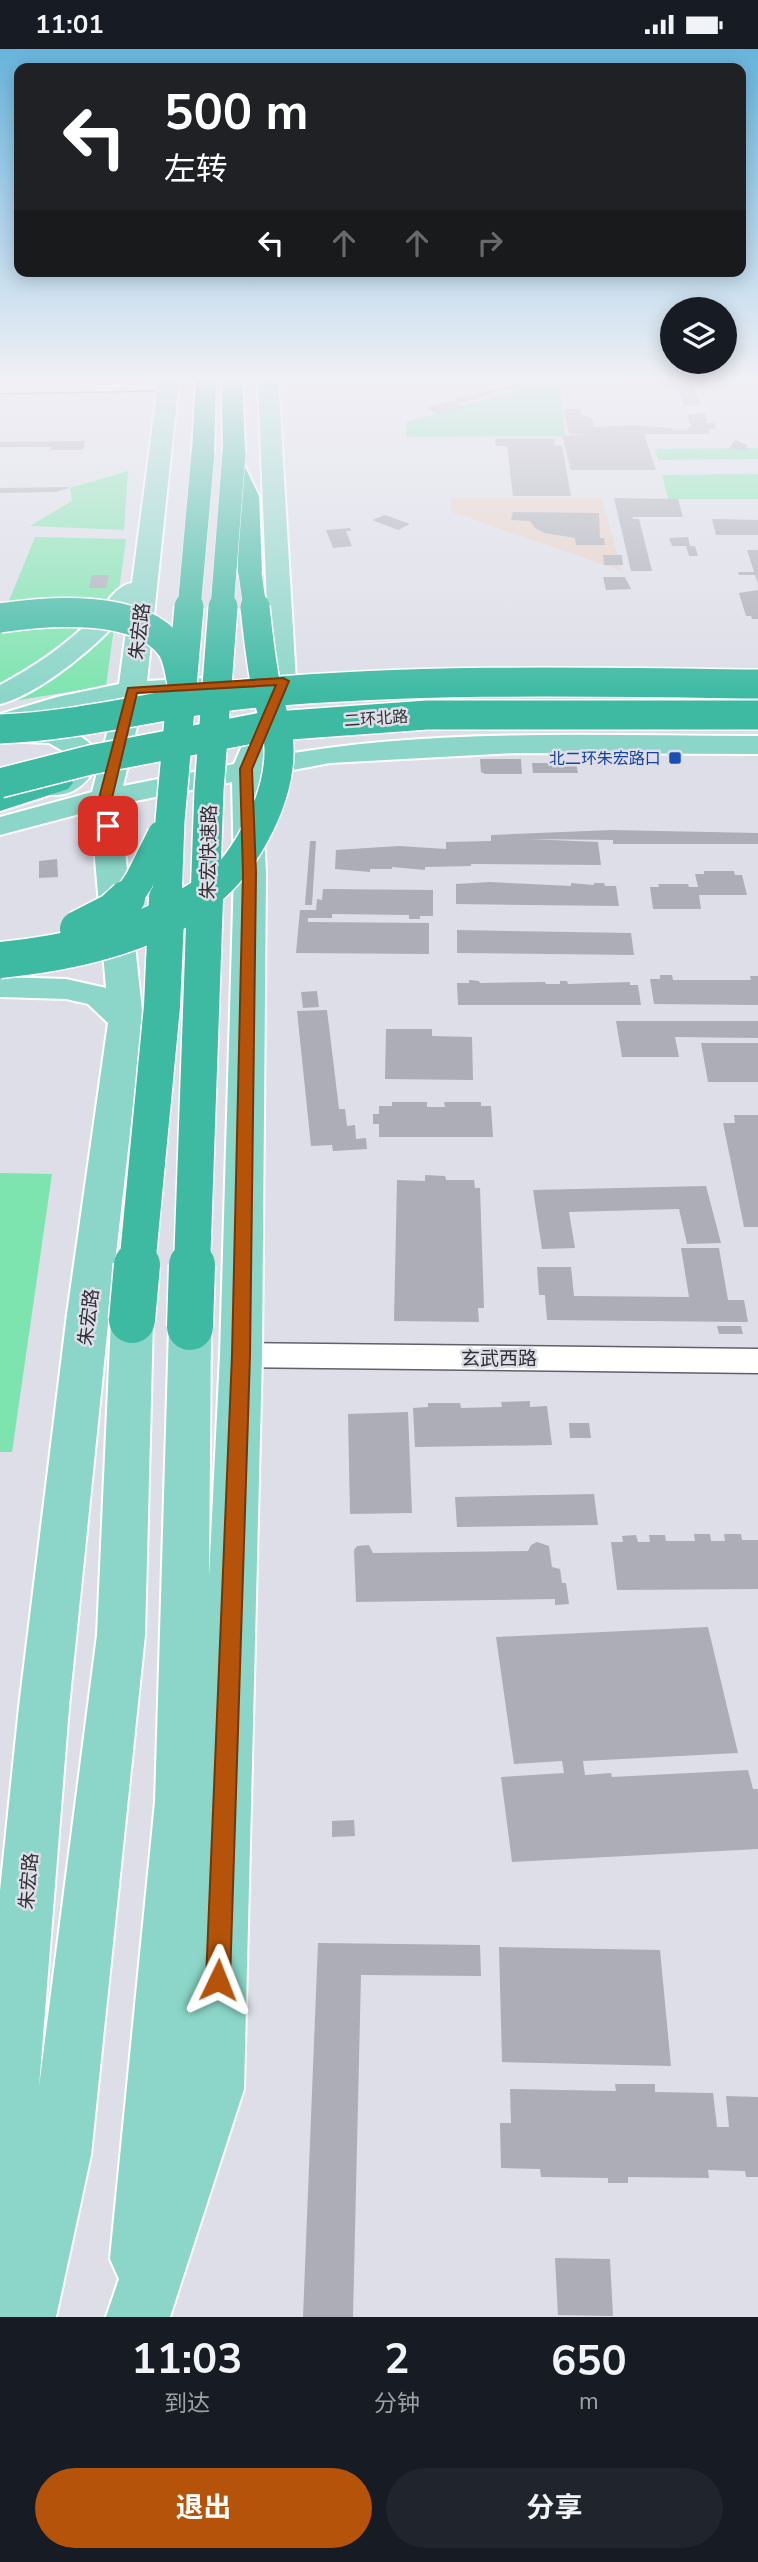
<!DOCTYPE html>
<html lang="zh">
<head>
<meta charset="utf-8">
<style>
	body { margin:0; font-family:"Nunito Sans","Noto Sans SC",sans-serif; background:#20242c; color:#f1f3f6; height:100vh; display:flex; flex-direction:column; font-size:26px; white-space:nowrap }
	* { box-sizing:border-box; margin:0 }
	p { font-size:23px; color:#9ea1a6 }
	.icon { flex:none; width:38px; height:38px; fill:none; stroke:currentColor; stroke-width:2; stroke-linecap:round; stroke-linejoin:round }
	.map { position:relative; height:2268px; overflow:hidden }
	.drawer { display:flex; flex-direction:column; background:#171b24; flex:1 }
	.drawer>* { flex:none }
	.banner { position:absolute; left:14px; top:14px; width:732px; height:214px; border-radius:14px; box-shadow:0 4px 18px #0003; background:#202124; color:#fff; overflow:hidden }
	.controls { position:absolute; left:660px; top:248px; display:grid; gap:14px }
	.controls a { display:grid; place-items:center; width:77px; height:77px; border-radius:50%; background:#171b24; box-shadow:0 4px 18px #0003; font-size:35px }
	.pin { position:absolute; display:grid; place-items:center; width:60px; height:60px; color:#fff; margin:-30px; border-radius:14px; box-shadow:0 4px 10px #0006 }
	.me { position:absolute; width:77px; margin:-38px; rotate:2deg; stroke-linejoin:round; filter:drop-shadow(0 0 5px #0008) }
	.turn { display:flex; align-items:center; gap:24px; height:147px; padding:0 35px; font-size:32px }
	.turn .icon { width:91px; height:91px; stroke-width:2.5 }
	.turn b { display:block; font-size:49px; line-height:60px }
	.lanes { display:flex; align-items:center; height:66px; padding:0 35px; background:#0003; justify-content:center; gap:35px; direction:ltr }
	.lanes .off { opacity:.35 }
	.eta { display:flex; justify-content:space-evenly; align-items:center; height:119px; text-align:center }
	.eta b { font-size:42px; font-weight:700; line-height:49px }
	.cta { display:flex; gap:14px; margin-top:auto; padding:14px 35px }
	.cta a { flex:1; height:80px; border-radius:42px; background:#b45309; color:#fff; font-size:28px; font-weight:700; line-height:80px; text-align:center }
	.cta a+a { background:#20242c; color:#f1f3f6 }
	.status { display:flex; justify-content:space-between; align-items:center; height:49px; padding:0 35px; background:#171b24; direction:ltr }
	.status svg { height:19px; fill:currentColor }
	.map>svg:first-child { display:block }
	.commercial { fill:#e7d0c5 }
	.green { fill:#7ee4af }
	.building { fill:#acadb6 }
	.lines { fill:none; stroke-linecap:round; stroke-linejoin:round }
	.minor-casing { stroke:#60616a; stroke-width:3 }
	.major-casing { stroke:#fff; stroke-width:4 }
	.highway-casing { stroke:#fff; stroke-width:4 }
	.minor { fill:#fff; fill-rule:evenodd }
	.major { fill:#8bd6c8; fill-rule:evenodd }
	.highway { fill:#3ebaa3; fill-rule:evenodd }
	.highway-bridge-far3-casing { stroke:#fff; stroke-width:24; stroke-linecap:butt }
	.highway-bridge-far2-casing { stroke:#fff; stroke-width:32; stroke-linecap:butt }
	.highway-bridge-far1-casing { stroke:#fff; stroke-width:39; stroke-linecap:butt }
	.highway-bridge-casing { stroke:#fff; stroke-width:49; stroke-linecap:butt }
	.highway-bridge-far3 { stroke:#3ebaa3; stroke-width:23 }
	.highway-bridge-far2 { stroke:#3ebaa3; stroke-width:29 }
	.highway-bridge-far1 { stroke:#3ebaa3; stroke-width:36 }
	.highway-bridge { stroke:#3ebaa3; stroke-width:46 }
	.route { fill:#b45309; stroke:#753606; stroke-width:2 }
	.transit-dot { fill:#1a4fb4; stroke:#dddee8; stroke-width:2.5 }
	.labels { text-anchor:middle; stroke-width:5; stroke-linejoin:round; paint-order:stroke }
	.far-street-label { font-size:16px; fill:#303034; stroke:#dddee8 }
	.far-transit-label { font-size:16px; fill:#164399; stroke:#dddee8; text-anchor:end }
	.street-label { font-size:19px; fill:#303034; stroke:#dddee8 }
</style>
</head>
<body>
<div class="status"><b>11:01</b><svg viewBox="0 0 49 12"><path d="M0 12V9h3v3zM5 12V6h3v6zM10 12V3h3v9zM15 12V0h3v12zM26 1h20v11H26zM47 4h2v5h-2z"/></svg></div>
<div class="map">
<svg width="758" height="2268" viewBox="0 0 758 2268">
	<rect width="100%" height="100%" fill="#dddee8"/>
	<polygon class="commercial" points="451,449 602,449 622,522 451,463"/>
	<g class="green">
		<polygon points="545,333 559,333 565,387 406,388 407,373"/>
		<polygon points="758,399 758,410 658,411 655,400"/>
		<polygon points="128,422 124,481 30,477 72,452 70,439"/>
		<polygon points="758,425 758,450 668,450 662,426"/>
		<polygon points="35,488 126,490 106,637 0,654 0,574"/>
		<polygon points="0,1124 52,1125 12,1403 0,1403"/>
	</g>
	<g class="building">
		<polygon points="541,329 582,329 583,332 541,332"/>
		<polygon points="612,329 691,329 701,356 684,356 679,340 665,340 664,337 614,336"/>
		<polygon points="528,332 535,334 458,354 452,351"/>
		<polygon points="451,352 465,358 439,365 426,359"/>
		<polygon points="564,360 580,360 582,366 592,369 594,378 633,376 672,379 672,381 688,381 687,378 691,378 687,366 705,364 707,374 714,374 716,380 708,380 710,385 644,385 656,421 571,421 562,387 589,385 569,385"/>
		<polygon points="495,390 554,390 555,396 562,397 571,447 513,447 507,397 496,397"/>
		<polygon points="735,391 747,396 747,401 729,400"/>
		<polygon points="85,392 83,401 50,401 51,398 0,398 0,393"/>
		<polygon points="0,439 69,438 69,439 56,443 0,444"/>
		<polygon points="614,449 678,450 683,468 632,468 633,470 639,470 652,522 631,522"/>
		<polygon points="513,463 599,464 600,489 604,489 605,496 576,496 575,489 544,484 535,479 530,472 511,471"/>
		<polygon points="385,466 410,475 398,481 372,471"/>
		<polygon points="712,470 758,471 758,486 716,486"/>
		<polygon points="350,479 351,482 346,482 352,497 333,499 326,481"/>
		<polygon points="688,488 690,497 695,497 698,507 689,507 686,497 672,497 669,489"/>
		<polygon points="747,501 758,501 758,535 755,526 739,526 738,523 754,523"/>
		<polygon points="603,506 622,506 623,516 604,516"/>
		<polygon points="92,526 109,526 106,539 89,539"/>
		<polygon points="603,528 625,528 631,540 606,541"/>
		<polygon points="758,541 758,570 752,570 751,567 746,567 739,544"/>
		<polygon points="480,710 521,710 522,725 485,725 481,723"/>
		<polygon points="532,714 576,714 578,724 533,724"/>
		<polygon points="611,781 758,784 758,795 613,795 613,791 529,790 598,793 601,816 471,815 471,817 425,818 425,821 392,818 392,820 370,820 370,823 335,820 336,801 399,797 446,800 446,793 491,792 491,786"/>
		<polygon points="310,792 316,792 312,856 305,856"/>
		<polygon points="57,810 58,828 39,829 39,812"/>
		<polygon points="704,822 734,822 735,826 742,826 747,846 699,846 701,860 653,860 650,838 659,838 658,835 688,835 689,838 698,838 695,825 704,825"/>
		<polygon points="490,833 571,837 571,834 594,836 594,834 604,834 605,837 616,837 619,857 456,855 456,835"/>
		<polygon points="323,840 433,841 433,867 420,867 420,870 409,870 409,866 332,865 332,869 308,869 308,873 429,874 429,905 296,904 300,861 316,861 317,850 322,851"/>
		<polygon points="457,881 631,884 634,906 457,904"/>
		<polygon points="660,926 672,926 673,931 751,931 750,927 758,927 758,956 654,955 650,930 660,930"/>
		<polygon points="469,931 479,932 480,934 545,933 546,935 560,935 560,932 567,932 568,935 630,933 630,936 638,936 641,956 458,956 457,934 469,934"/>
		<polygon points="317,942 319,958 303,959 301,943"/>
		<polygon points="327,961 339,1060 345,1060 347,1077 355,1076 356,1090 366,1089 367,1100 333,1102 332,1096 311,1097 297,962"/>
		<polygon points="616,972 758,972 758,989 675,988 679,1008 622,1008"/>
		<polygon points="386,980 432,980 432,987 472,988 473,1031 385,1030"/>
		<polygon points="701,994 758,994 758,1033 708,1033"/>
		<polygon points="392,1053 427,1053 427,1058 445,1058 444,1053 481,1053 481,1057 491,1057 493,1088 379,1088 379,1075 373,1075 373,1065 379,1065 379,1057 392,1057"/>
		<polygon points="734,1066 758,1066 758,1178 744,1178 723,1074 735,1074"/>
		<polygon points="425,1126 445,1127 446,1131 474,1131 475,1139 480,1139 484,1259 478,1259 479,1273 394,1272 397,1131 425,1132"/>
		<polygon points="706,1137 721,1194 687,1195 679,1160 569,1163 575,1199 542,1200 533,1141"/>
		<polygon points="681,1199 719,1199 728,1251 744,1251 748,1273 547,1271 545,1246 539,1246 537,1218 571,1218 574,1247 689,1248"/>
		<polygon points="717,1277 741,1277 743,1285 719,1285"/>
		<polygon points="530,1352 530,1358 547,1357 552,1396 415,1398 413,1359 428,1358 428,1354 460,1354 461,1359 502,1358 501,1353"/>
		<polygon points="408,1363 412,1464 350,1465 348,1365"/>
		<polygon points="569,1374 589,1374 591,1389 570,1389"/>
		<polygon points="594,1445 598,1476 457,1478 455,1448"/>
		<polygon points="694,1485 710,1485 711,1492 725,1492 724,1485 741,1485 742,1491 758,1491 758,1540 617,1541 611,1493 623,1493 622,1487 636,1486 638,1493 650,1493 649,1486 665,1486 666,1492 695,1492"/>
		<polygon points="537,1493 549,1497 552,1518 560,1520 562,1534 566,1534 569,1555 555,1556 555,1550 356,1553 354,1501 357,1497 369,1496 373,1504 528,1502 531,1496"/>
		<polygon points="708,1578 738,1704 583,1712 585,1726 611,1724 612,1728 748,1721 753,1740 758,1740 758,1800 512,1813 501,1728 564,1724 562,1712 514,1715 496,1588"/>
		<polygon points="354,1771 355,1787 332,1788 332,1772"/>
		<polygon points="318,1894 480,1896 481,1927 361,1926 353,2268 303,2268"/>
		<polygon points="499,1898 660,1901 671,2017 502,2013"/>
		<polygon points="615,2035 655,2035 655,2043 713,2044 717,2078 729,2078 726,2047 758,2048 758,2128 746,2128 745,2122 708,2121 709,2129 628,2128 628,2134 608,2134 608,2129 541,2128 540,2120 501,2119 500,2074 511,2074 510,2040 616,2042"/>
		<polygon points="555,2209 610,2210 613,2267 558,2266"/>
	</g>
	<g class="lines">
		<g class="minor-casing">
			<g id="minor">
				<polygon points="169,332 177,337 175,341 0,344 0,334"/>
				<polygon points="241,1294 758,1300 758,1324 241,1318 229,1315 224,1306 229,1297"/>
			</g>
		</g>
		<g class="major-casing">
			<path id="major" d="M159,329H179L147,632L221,628L231,630L235,636L231,642L221,644L144,648L123,737L234,715L270,632L258,329H278L296,632L265,709C426,678 594,687 758,687V705L515,704L330,714L261,727L266,824L262,1306L244,2040L170,2268H106L119,2230L110,2210L155,1753L169,1278L175,1268L190,1264L205,1268L211,1278L209,1529L220,1306L234,824L232,733L120,755L143,971L109,1265L69,1658L39,2038L97,1586L111,1271L117,1261L132,1257L147,1261L153,1271L145,1586L91,2106L56,2268H0V1842L19,1658L67,1265L108,974L88,955L66,950L0,948V928L66,930L106,939L91,762L0,786V768L92,743L115,653L72,661L21,676C48,675 80,679 96,702C100,728 72,751 48,745L43,739L66,719L68,705L49,694L0,692V665L57,648L119,635L129,560C102,593 41,645 0,655V636C34,618 66,596 93,569C105,557 116,536 132,534Z"/>
		</g>
		<g class="highway-casing">
			<g id="highway">
				<polygon points="196,329 216,329 214,404 211,409 195,409 192,404"/>
				<polygon points="222,329 242,329 245,403 242,408 226,408 223,403"/>
				<polygon points="235,412 243,414 259,447 262,524 259,529 250,531 241,529 238,524 237,447 224,419 227,414"/>
				<polygon points="58,725 68,728 73,734 68,740 0,762 0,743"/>
			</g>
		</g>
		<use href="#minor" class="minor"/>
		<use href="#major" class="major"/>
		<use href="#highway" class="highway"/>
		<g class="highway-bridge-far3-casing">
			<g id="highway-bridge-far3">
				<polyline points="250,524 255,560"/>
				<polyline points="189,560 203,404"/>
				<polyline points="222,560 234,403"/>
			</g>
		</g>
		<g class="highway-bridge-far2-casing">
			<g id="highway-bridge-far2">
				<path d="M0,569C47,562 139,554 171,598C178,608 179,622 182,634"/>
				<path d="M0,680C88,677 171,651 258,644C424,629 591,633 758,635"/>
				<polyline points="0,734 90,711 262,678 427,666 758,666"/>
				<polyline points="126,851 139,832 162,786"/>
				<polyline points="167,851 170,772 189,558"/>
				<path d="M198,851C242,823 280,752 279,700C279,681 271,662 267,643C261,615 258,586 255,558"/>
				<polyline points="205,851 209,741 223,558"/>
			</g>
		</g>
		<g class="highway-bridge-far1-casing">
			<g id="highway-bridge-far1">
				<polyline points="78,880 113,862 127,849"/>
				<path d="M0,911C71,904 140,888 201,849"/>
				<polyline points="137,1218 162,957 167,849"/>
				<polyline points="192,1218 205,849"/>
			</g>
		</g>
		<g class="highway-bridge-casing">
			<g id="highway-bridge">
				<polyline points="132,1271 137,1216"/>
				<polyline points="190,1278 192,1216"/>
			</g>
		</g>
		<use href="#highway-bridge-far3" class="highway-bridge-far3"/>
		<use href="#highway-bridge-far2" class="highway-bridge-far2"/>
		<use href="#highway-bridge-far1" class="highway-bridge-far1"/>
		<use href="#highway-bridge" class="highway-bridge"/>
	</g>
	<linearGradient id="sky" x2="0" y2="1"><stop stop-color="#68b4dd"/><stop offset="0.51" stop-color="#f0f0f5"/><stop offset="1" stop-color="#f0f0f5" stop-opacity="0"/></linearGradient>
	<rect width="758" height="646" fill="url(#sky)"/>
	<polygon class="route" points="283,629 289,632 252,720 256,824 250,1306 230,1931 226,1939 218,1942 210,1939 206,1931 232,1306 243,824 240,720 276,636 137,644 112,749 112,779 108,781 102,777 99,749 128,639"/>
	<rect class="transit-dot" x="668" y="702" width="14" height="14" rx="3.5"/>
	<g class="labels">
		<g class="far-street-label">
			<text transform="translate(376 669) rotate(-4)" y="6">二环北路</text>
		</g>
		<g class="far-transit-label">
			<text x="661" y="715">北二环朱宏路口</text>
		</g>
		<g class="street-label">
			<text transform="translate(139 582) rotate(-83)" y="7">朱宏路</text>
			<text transform="translate(208 803) rotate(-89)" y="7">朱宏快速路</text>
			<text transform="translate(88 1268) rotate(-83)" y="7">朱宏路</text>
			<text x="499" y="1316">玄武西路</text>
			<text transform="translate(28 1832) rotate(-85)" y="7">朱宏路</text>
		</g>
	</g>
</svg>
<div class="controls">
<a><svg class="icon" aria-label="layers" viewBox="0 0 24 24"><path d="M12 4l9 5-9 5-9-5zM3 14l9 5 9-5"/></svg></a>
</div>
<div class="pin" style="left:108px;top:777px;background:#d93025"><svg class="icon" aria-label="arrive" viewBox="0 0 24 24"><path d="M6 21V4h12l-3 4 3 4H6"/></svg></div>
<svg class="me" style="left:218px;top:1931px" viewBox="-20 -20 40 40"><path d="M0-17L14 15 0 8-14 15z" fill="#b45309" stroke="#fff" stroke-width="4"/></svg>
<div class="banner">
<div class="turn"><svg class="icon" aria-label="left" viewBox="0 0 24 24"><path d="M17 20v-9H6M10 6l-5 5 5 5"/></svg><div><b>500 m</b>左转</div></div>
<div class="lanes"><svg class="icon" aria-label="left" viewBox="0 0 24 24"><path d="M17 20v-9H6M10 6l-5 5 5 5"/></svg><svg class="icon off" aria-label="ahead" viewBox="0 0 24 24"><path d="M12 20V5M6 11l6-6 6 6"/></svg><svg class="icon off" aria-label="ahead" viewBox="0 0 24 24"><path d="M12 20V5M6 11l6-6 6 6"/></svg><svg class="icon off" aria-label="right" viewBox="0 0 24 24"><path d="M7 20v-9h11M14 6l5 5-5 5"/></svg></div>
</div>
</div>
<section class="drawer">
<div class="eta">
<div><b>11:03</b><p>到达</p></div>
<div><b>2</b><p>分钟</p></div>
<div><b>650</b><p>m</p></div>
</div>
<div class="cta"><a>退出</a><a>分享</a></div>
</section>
</body>
</html>
